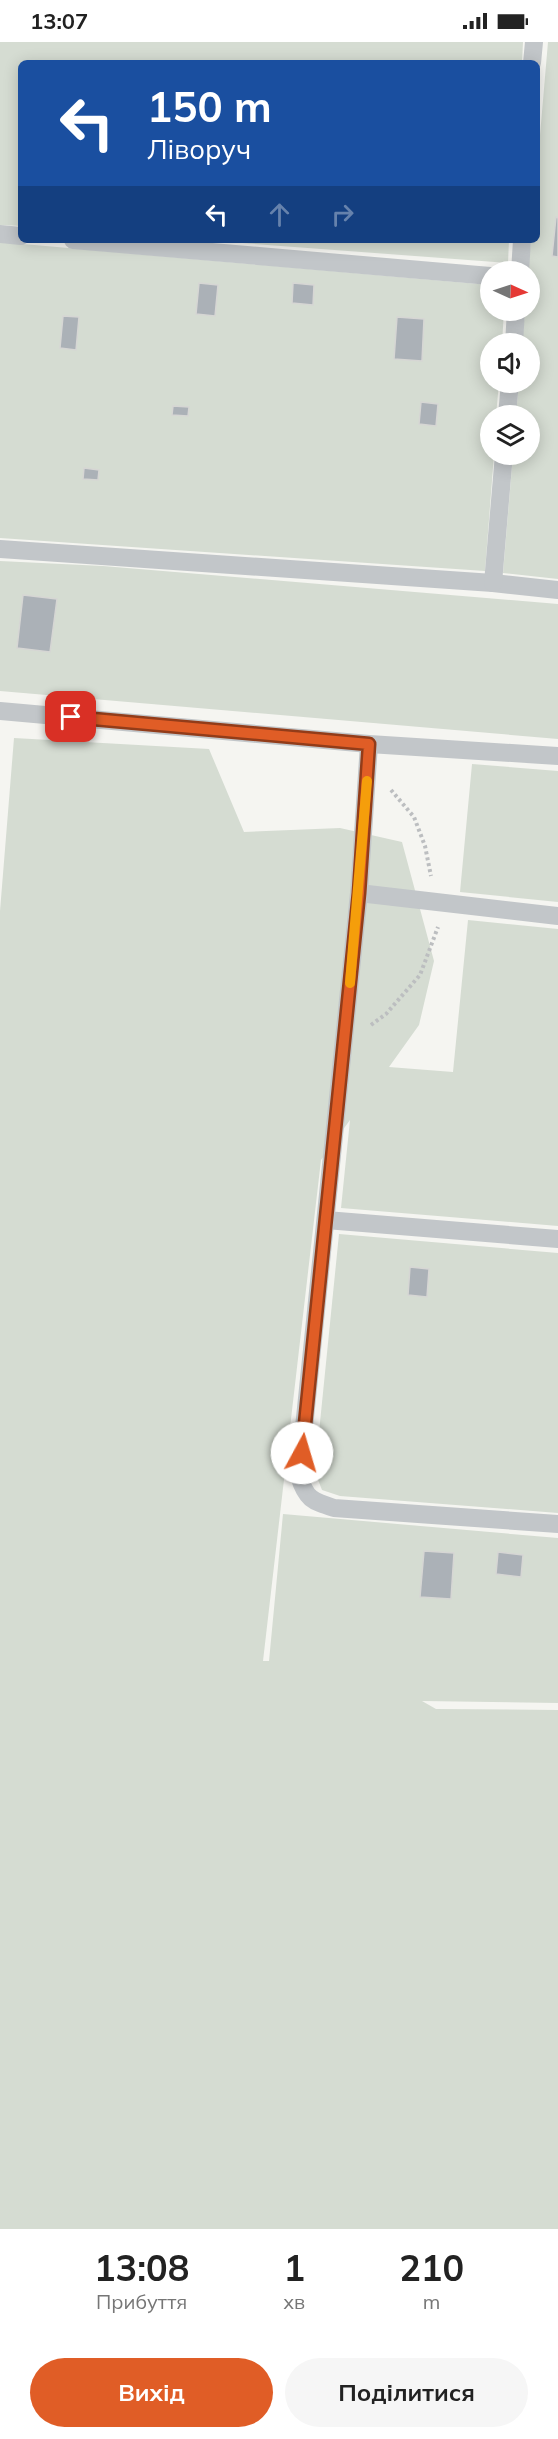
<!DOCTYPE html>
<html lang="uk">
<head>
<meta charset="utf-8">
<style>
	body { margin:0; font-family:Mulish,sans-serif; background:#f6f6f6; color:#222; height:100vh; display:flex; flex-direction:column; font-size:22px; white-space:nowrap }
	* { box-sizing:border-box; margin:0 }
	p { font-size:20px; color:#767676 }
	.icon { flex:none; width:33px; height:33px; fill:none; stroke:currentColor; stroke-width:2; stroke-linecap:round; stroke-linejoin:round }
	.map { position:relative; height:2187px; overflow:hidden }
	.drawer { display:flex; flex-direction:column; background:#fff; flex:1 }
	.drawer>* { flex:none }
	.banner { position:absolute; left:18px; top:18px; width:522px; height:183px; border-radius:9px; box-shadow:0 3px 15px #0003; background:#1a4fa0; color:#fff; overflow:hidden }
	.needle { width:39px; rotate:93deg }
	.fabs { position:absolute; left:480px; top:219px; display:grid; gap:12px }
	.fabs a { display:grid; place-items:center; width:60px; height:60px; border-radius:50%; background:#fff; box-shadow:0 3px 15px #0003; font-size:30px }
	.pin { position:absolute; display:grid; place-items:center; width:51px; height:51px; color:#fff; margin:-26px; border-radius:12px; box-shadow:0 3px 9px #0006 }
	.me { position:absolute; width:66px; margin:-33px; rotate:6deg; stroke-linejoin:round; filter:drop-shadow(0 0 4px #0008) }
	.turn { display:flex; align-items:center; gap:21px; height:126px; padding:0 30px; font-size:27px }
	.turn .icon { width:78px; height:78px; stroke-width:2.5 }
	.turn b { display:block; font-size:42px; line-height:51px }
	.lanes { display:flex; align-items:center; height:57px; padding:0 30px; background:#0003; justify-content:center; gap:30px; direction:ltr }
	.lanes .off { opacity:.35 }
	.eta { display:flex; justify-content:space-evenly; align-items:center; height:102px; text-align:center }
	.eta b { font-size:36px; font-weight:700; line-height:42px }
	.action { display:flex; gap:12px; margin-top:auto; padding:12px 30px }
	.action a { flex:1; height:69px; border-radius:36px; background:#e05d26; color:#fff; font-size:24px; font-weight:700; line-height:69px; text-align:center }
	.action a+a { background:#f6f6f6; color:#222 }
	.status { display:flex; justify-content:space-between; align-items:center; height:42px; padding:0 30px; background:#fff; direction:ltr }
	.status svg { height:16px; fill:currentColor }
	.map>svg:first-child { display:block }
	.green { fill:#d5dcd2 }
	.building { fill:#abb1b7; stroke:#d6d6d4; stroke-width:1.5 }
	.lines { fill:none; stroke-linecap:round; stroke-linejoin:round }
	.path { stroke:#bcbec0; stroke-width:4; stroke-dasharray:3 3; stroke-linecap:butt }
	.service { stroke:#c2c6c9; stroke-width:18 }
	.route-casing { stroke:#923c19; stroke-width:15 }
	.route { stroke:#e05d26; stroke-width:10 }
	.slow { stroke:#f59e0b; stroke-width:10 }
</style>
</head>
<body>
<div class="status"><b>13:07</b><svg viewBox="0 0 49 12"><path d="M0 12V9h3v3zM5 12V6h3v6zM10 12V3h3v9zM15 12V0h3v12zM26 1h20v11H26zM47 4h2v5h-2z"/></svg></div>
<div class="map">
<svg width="558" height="2187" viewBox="0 0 558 2187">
	<rect width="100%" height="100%" fill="#f5f5f1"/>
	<g class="green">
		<polygon points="0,0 523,0 522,21 21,21 21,184 0,183"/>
		<polygon points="548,0 558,0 558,537 503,531 513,413 530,412 530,374 516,373 519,341 530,340 530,302 522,301 525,269 530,268 528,229 531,198 537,198 537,128"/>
		<polygon points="202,198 509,198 508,221"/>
		<polygon points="0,200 490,243 490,268 504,269 502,301 490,302 490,340 499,341 496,373 490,374 490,412 494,413 485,529 0,496"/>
		<polygon points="0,519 103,524 558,562 558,697 0,649"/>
		<polygon points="14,696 209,707 244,790 340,786 402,800 434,919 419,983 389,1025 453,1030 468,878 558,887 558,1184 341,1166 350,1078 321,1118 263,1619 269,1619 283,1472 558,1496 558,1661 422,1659 436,1667 558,1668 558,2187 0,2187 0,869"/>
		<polygon points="472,722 558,729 558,860 460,850"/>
		<polygon points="339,1192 558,1211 558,1471 340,1454 322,1448 315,1430"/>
	</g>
	<g class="building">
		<polygon points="556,175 558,176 558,215 552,214"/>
		<polygon points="199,241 218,243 215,274 196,272"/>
		<polygon points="293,241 314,243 313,263 292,261"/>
		<polygon points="63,274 79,275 76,308 60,306"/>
		<polygon points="397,275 424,277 422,319 394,317"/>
		<polygon points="421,360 438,362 436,384 419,382"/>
		<polygon points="173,364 189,365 188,374 172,373"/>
		<polygon points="84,426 99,428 98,438 83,437"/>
		<polygon points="23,553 57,557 50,610 17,606"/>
		<polygon points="410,1225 429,1227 427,1255 408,1253"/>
		<polygon points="424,1509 454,1511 451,1557 420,1555"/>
		<polygon points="498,1510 523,1513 521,1535 496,1532"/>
	</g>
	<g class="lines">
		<g class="path">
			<polyline points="391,748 414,775 425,804 431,834"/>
			<polyline points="371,983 386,972 420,933 438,885"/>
		</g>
		<g class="service">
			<polyline points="532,21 534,0"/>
			<polyline points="0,192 21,194"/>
			<polyline points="73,198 490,234"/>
			<polyline points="520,230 522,198"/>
			<polyline points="514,302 516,268"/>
			<polyline points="507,374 510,340"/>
			<polyline points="0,507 493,541 558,548"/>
			<polyline points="493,541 504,412"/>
			<polyline points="0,669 369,702 558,714"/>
			<path d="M369,702L359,851L299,1434C306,1457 312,1459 334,1466L558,1482"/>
			<polyline points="359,851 558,874"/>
			<polyline points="326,1178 558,1197"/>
		</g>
	</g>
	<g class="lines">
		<g class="route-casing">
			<polyline id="route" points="71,675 369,702 359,851 302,1411"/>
		</g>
		<use href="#route" class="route"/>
		<polyline class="slow" points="350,941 367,739"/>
	</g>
</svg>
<div class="fabs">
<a><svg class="needle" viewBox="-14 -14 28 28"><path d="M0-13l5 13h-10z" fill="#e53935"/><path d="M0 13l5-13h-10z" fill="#767676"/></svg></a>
<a><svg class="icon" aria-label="sound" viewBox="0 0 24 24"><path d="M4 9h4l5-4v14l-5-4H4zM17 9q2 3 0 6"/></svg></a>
<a><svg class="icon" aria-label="layers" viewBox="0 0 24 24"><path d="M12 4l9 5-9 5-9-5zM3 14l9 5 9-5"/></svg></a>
</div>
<div class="pin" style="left:71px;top:675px;background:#d93025"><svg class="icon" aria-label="arrive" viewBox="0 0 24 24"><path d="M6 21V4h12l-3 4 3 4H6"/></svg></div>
<svg class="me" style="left:302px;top:1411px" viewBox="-20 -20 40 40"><circle r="19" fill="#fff"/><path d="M0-13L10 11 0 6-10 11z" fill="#e05d26"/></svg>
<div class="banner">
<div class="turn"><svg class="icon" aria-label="left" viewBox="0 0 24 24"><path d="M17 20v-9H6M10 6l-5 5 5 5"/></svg><div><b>150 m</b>Ліворуч</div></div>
<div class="lanes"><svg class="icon" aria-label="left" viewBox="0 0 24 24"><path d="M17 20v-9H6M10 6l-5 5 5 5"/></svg><svg class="icon off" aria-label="ahead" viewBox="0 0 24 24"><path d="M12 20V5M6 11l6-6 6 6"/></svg><svg class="icon off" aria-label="right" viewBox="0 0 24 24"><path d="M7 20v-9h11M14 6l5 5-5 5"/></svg></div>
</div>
</div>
<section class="drawer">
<div class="eta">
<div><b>13:08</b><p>Прибуття</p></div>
<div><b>1</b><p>хв</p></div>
<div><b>210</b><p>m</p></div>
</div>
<div class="action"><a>Вихід</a><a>Поділитися</a></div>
</section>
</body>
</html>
